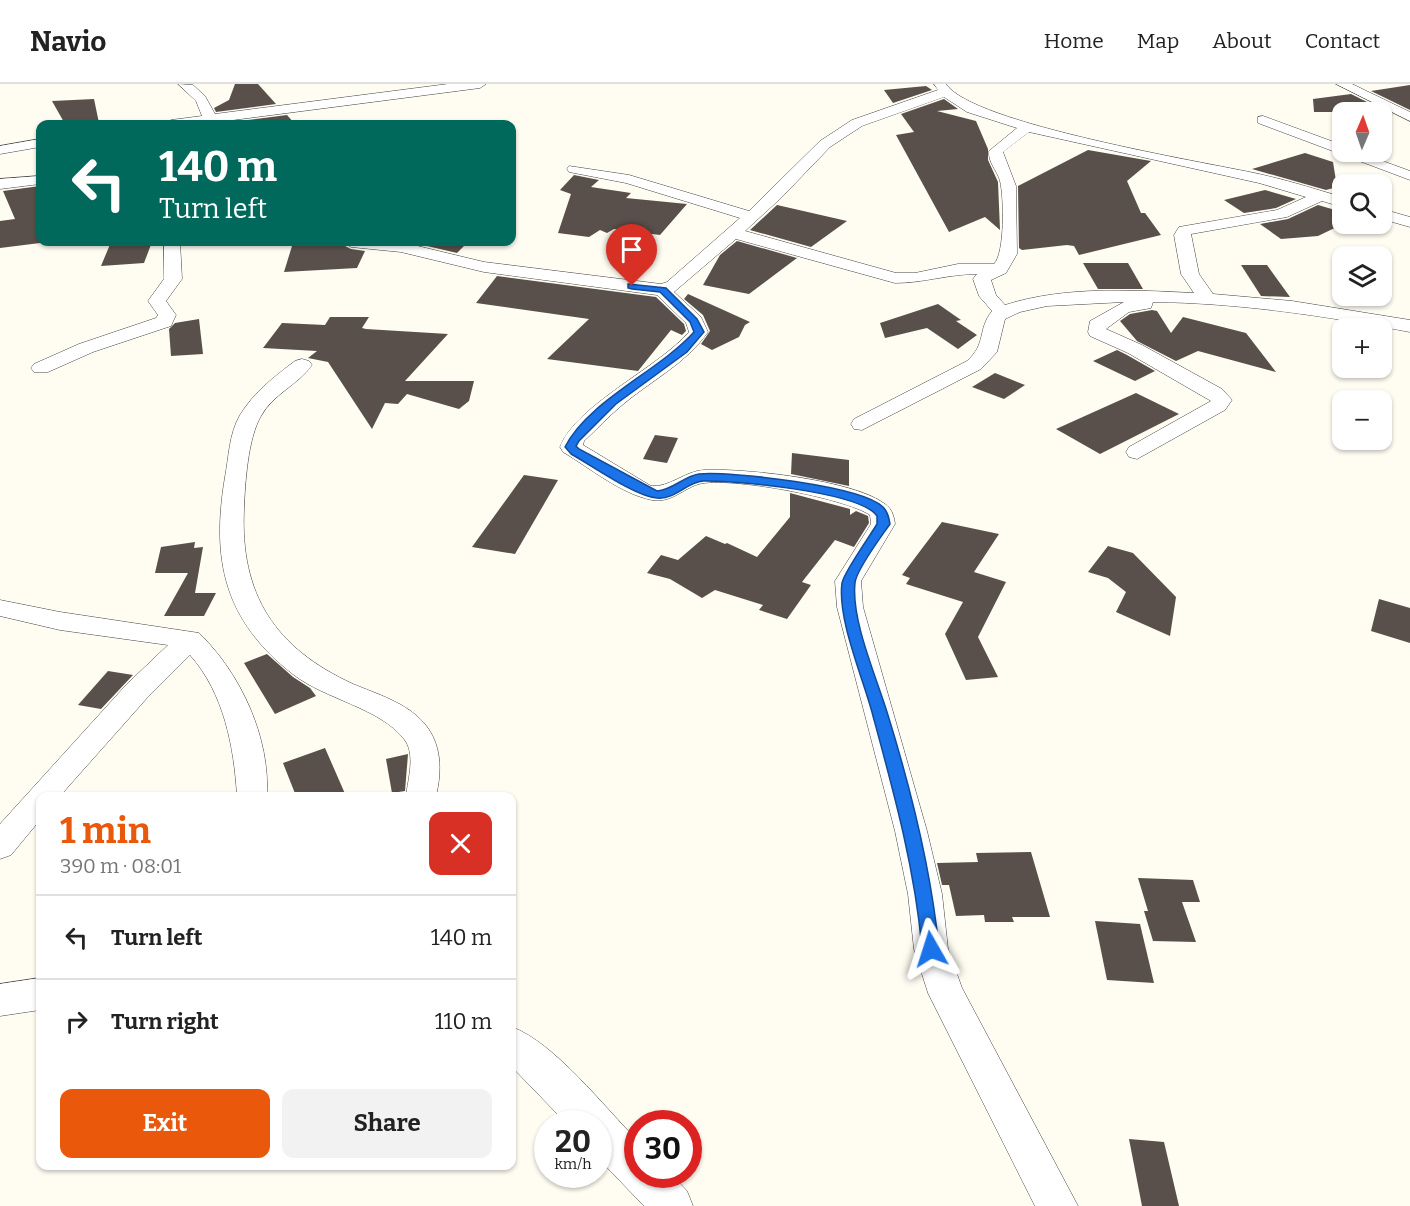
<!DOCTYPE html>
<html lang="en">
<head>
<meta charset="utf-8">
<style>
	body { margin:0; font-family:Bitter,serif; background:#f2f2f2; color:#222; height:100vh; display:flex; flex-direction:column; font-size:22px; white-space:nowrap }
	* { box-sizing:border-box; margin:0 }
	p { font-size:20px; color:#767676 }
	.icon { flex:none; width:33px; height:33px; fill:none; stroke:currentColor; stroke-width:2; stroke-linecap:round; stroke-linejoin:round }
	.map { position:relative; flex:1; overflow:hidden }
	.sheet { position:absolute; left:36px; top:708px; width:480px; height:378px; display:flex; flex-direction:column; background:#fff; border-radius:12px; box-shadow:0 2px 4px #0004 }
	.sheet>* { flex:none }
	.top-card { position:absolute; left:36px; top:36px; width:480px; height:126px; border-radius:12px; box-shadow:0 2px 4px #0004; background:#00695c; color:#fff; overflow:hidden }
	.needle { width:39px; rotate:2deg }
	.buttons { position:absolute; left:1332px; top:18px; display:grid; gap:12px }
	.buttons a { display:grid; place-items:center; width:60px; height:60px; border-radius:12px; background:#fff; box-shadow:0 2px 4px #0004; font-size:30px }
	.speed { position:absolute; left:534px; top:1026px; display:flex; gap:12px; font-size:30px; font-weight:700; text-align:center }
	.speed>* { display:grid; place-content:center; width:78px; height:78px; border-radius:50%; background:#fff; box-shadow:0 2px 4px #0004; line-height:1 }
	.speed small { font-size:15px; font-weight:400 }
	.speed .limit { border:9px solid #d22; background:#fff; color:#111 }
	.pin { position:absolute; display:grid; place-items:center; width:51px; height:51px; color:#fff; margin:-62px -26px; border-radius:50% 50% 50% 0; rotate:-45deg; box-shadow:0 0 6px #0007 }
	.pin .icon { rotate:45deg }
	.me { position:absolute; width:66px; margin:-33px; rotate:354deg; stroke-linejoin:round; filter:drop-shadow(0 0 4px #0008) }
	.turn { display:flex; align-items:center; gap:21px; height:126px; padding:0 24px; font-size:27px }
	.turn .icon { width:78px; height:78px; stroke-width:2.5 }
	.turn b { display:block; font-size:42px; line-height:51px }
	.round { display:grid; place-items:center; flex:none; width:63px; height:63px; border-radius:12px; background:#f2f2f2 }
	.summary { display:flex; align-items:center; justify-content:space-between; height:102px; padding:0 24px }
	h1 { font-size:36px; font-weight:700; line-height:45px; color:#ea580c }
	.primary-button { display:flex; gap:12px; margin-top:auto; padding:12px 24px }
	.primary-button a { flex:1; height:69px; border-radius:12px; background:#ea580c; color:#fff; font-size:24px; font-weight:700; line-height:69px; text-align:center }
	.primary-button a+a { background:#f2f2f2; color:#222 }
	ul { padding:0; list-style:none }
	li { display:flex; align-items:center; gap:18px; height:84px; padding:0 24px; border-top:2px solid #e0e0e0 }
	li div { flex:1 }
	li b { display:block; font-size:22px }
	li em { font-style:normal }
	header { display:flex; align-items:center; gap:36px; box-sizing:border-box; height:84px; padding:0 30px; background:#fff; border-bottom:2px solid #e0e0e0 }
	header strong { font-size:28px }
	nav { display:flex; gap:33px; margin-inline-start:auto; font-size:21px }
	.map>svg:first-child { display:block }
	.building { fill:#59504b }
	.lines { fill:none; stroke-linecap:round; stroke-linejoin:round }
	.minor-casing { stroke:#424242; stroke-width:1 }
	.minor { fill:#fff; fill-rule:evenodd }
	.route { fill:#1a73e8; stroke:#114b97; stroke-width:1.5 }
</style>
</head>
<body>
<header>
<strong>Navio</strong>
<nav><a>Home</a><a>Map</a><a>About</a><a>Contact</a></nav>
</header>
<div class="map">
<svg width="1410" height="1122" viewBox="0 0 1410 1122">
	<rect width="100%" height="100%" fill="#fffcf2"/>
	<g class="building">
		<polygon points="235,0 258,0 276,20 216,28 214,24 229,16"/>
		<polygon points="1410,1 1410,26 1371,7"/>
		<polygon points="926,2 932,6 893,19 884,6"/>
		<polygon points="1351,10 1393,31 1382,33 1382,28 1314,28 1313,15"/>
		<polygon points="94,15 99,39 65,40 52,17"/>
		<polygon points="944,15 958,25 937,27 976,37 988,65 988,76 998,98 1000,146 985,133 949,148 896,51 914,48 901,30"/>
		<polygon points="287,31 295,40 216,40"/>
		<polygon points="1088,66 1151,77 1127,97 1141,129 1145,129 1161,151 1079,171 1074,162 1067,161 1022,166 1019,164 1018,102"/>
		<polygon points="1305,69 1333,78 1337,103 1326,106 1252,85"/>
		<polygon points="574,91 599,96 591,103 631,109 626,114 687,120 660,151 614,145 607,149 600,146 589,153 558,149 571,110 560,106"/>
		<polygon points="40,102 40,159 0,164 0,137 15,135 3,107"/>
		<polygon points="1265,106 1296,115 1276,124 1244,129 1224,116"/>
		<polygon points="777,121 847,137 811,163 750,146"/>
		<polygon points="1318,121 1342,128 1343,140 1318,152 1281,155 1260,140 1288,135"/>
		<polygon points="737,157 797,174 749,210 703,201 720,171"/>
		<polygon points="111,158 152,158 144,179 101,182"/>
		<polygon points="431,158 468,158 457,169 427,162"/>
		<polygon points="341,160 351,165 365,167 357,184 284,188 292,162"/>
		<polygon points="1083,179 1128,179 1143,205 1098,205"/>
		<polygon points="1241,181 1267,181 1290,213 1261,212"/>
		<polygon points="497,192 656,213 684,240 686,247 682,251 671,246 638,287 547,275 589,235 476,219"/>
		<polygon points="688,210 750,238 745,241 739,253 712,266 701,260 710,247 703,231 684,215"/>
		<polygon points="938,220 961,236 956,237 977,251 958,265 927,244 885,254 880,239"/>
		<polygon points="1152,226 1157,227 1171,249 1183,233 1246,249 1276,288 1198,267 1176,277 1137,257 1120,237 1130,230"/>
		<polygon points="330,233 369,233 362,244 366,245 448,250 405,297 474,297 469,317 459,325 407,310 398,320 385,319 372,345 328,278 308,274 317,267 263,264 282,239 325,241"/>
		<polygon points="199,235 203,270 171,272 169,245 175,239"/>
		<polygon points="1117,266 1127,271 1155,287 1135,297 1093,277"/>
		<polygon points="995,289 1025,301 1004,315 972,303"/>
		<polygon points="1136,309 1179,330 1100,370 1056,345"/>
		<polygon points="655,351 678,354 667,379 643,375"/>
		<polygon points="792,369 849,376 849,402 791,390"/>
		<polygon points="524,391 558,396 515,470 472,463"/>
		<polygon points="790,409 850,425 850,431 856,427 868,432 869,439 854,463 835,456 802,498 811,501 787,535 759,526 763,521 715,506 702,514 670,495 647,489 661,471 678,476 706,452 725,460 727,459 757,473 790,433"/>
		<polygon points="942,438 999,450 974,488 1006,498 978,553 998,593 966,596 945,550 963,518 906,500 910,494 902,491"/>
		<polygon points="195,458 194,464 203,463 195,509 216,509 204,532 164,532 188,489 155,489 161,463"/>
		<polygon points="1108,462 1133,469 1176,513 1170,552 1116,528 1126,508 1108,494 1088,488"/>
		<polygon points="1379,515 1410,524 1410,559 1371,547"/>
		<polygon points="267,570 293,593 310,604 316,612 275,630 244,579"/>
		<polygon points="108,587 133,591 101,625 78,621"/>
		<polygon points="325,664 346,712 296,712 283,679"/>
		<polygon points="408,670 405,707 392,709 386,675"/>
		<polygon points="1031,768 1050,833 1012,833 1014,838 985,838 984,831 956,832 949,801 942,801 937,779 978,778 976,769"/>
		<polygon points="1138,794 1193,796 1200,818 1182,818 1196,858 1153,857 1144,827 1148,827"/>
		<polygon points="1095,837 1140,840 1154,899 1107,896"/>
		<polygon points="1129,1055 1164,1058 1179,1122 1142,1122"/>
	</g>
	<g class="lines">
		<g class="minor-casing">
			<g id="minor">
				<polygon points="178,0 193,1 205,12 215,30 448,0 486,0 480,4 210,39 165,40 171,36 202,32 196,17"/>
				<path d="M934,0H946C972,40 1204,78 1259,90C1287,96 1315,105 1342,113V123L1322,117L1287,133L1191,150L1199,190L1213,210L1292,217L1410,236V248C1325,232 1240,219 1153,218L1151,224L1129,228L1106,245L1142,261L1222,305L1232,316L1225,326L1137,375L1129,373L1126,368L1129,363L1211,317L1128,269L1090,252L1088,248L1090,237L1124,218L1047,222L1020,228L1005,235L997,268L981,285L862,346L854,345L851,340L854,335L967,277C987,259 977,246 992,227L979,212L973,195L977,190C949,190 923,199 895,199L736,155L674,208L701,233L708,248C686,280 650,297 621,322C608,333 596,346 584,357L583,361L651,402C669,404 685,387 704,386C743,384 854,396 885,420C892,425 894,432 895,440L861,497L863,523L927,747L942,810L948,865L962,904L1078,1122H1035L928,909L914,865L908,810L895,747L837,523L835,497L871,440L870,431C845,414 728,392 699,400C682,405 672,419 652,416C621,410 590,384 563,368L560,363C576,321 658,284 689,248L686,239L657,211L484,188L401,168L351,163L343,158H401L484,178L661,200L667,198L740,134L626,99L569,88L567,85L569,82L629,91L749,127L820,57L852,36L938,6ZM944,13L967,28L1017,44L989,67C988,79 997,86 1000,97C1004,113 1005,169 994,180H958L915,189H896L745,147L782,113L830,63L862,42ZM1029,48L1259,99L1306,113L1277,126L1179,143L1174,151L1181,190L1194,209C1133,206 1064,202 1005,221L996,211L991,196L1006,189L1017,170L1016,102L1003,68Z"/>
				<polygon points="1336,0 1352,0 1410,28 1410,37"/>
				<polygon points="1263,32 1342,61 1342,68 1358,68 1410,87 1410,96 1258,39 1258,33"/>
				<polygon points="40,55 40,63 0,70 0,62"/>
				<polygon points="40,92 40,100 0,105 0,95"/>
				<polygon points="1382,125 1410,133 1410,143 1382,135"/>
				<polygon points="164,158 180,158 182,195 166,217 176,231 171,242 93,268 48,288 34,288 31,284 34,280 79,260 156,234 158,231 148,217 164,195"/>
				<path d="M302,275L309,277L312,281C298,301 273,310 261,332C248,354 245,399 244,425C240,511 275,564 353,600C377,610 407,619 424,639C442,660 442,687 436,712H406C408,695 416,670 404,655C380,624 325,615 294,591C224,537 211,476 225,393C229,372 229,350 240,331C254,308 274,293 295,277Z"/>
				<path d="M0,516L60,528L199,549C241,590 270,653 267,712H237C234,663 224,609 190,571L147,614L60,712H40V736L11,771L0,775V740L127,600L168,561L60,546L0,532Z"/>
				<polygon points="40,894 40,926 0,932 0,900"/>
				<path d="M512,943C555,959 604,1023 638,1057V1090H671L687,1107L693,1122H644L598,1074V1040H567L512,983Z"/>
			</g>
		</g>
		<use href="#minor" class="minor"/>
	</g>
	<path class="route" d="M628,200L666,204L697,235L704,248L687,268L616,320L579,357L576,362L579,365L657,407C673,406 684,392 699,390C731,387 862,402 883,423C888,428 889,434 890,440C881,453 856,486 855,499C851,536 876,592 887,628C911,705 931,784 939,865L937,870L931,873L924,870L922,865C915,785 894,709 873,632C864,596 837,536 842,499C844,488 870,452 877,440V432C861,408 734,396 703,397C687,398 675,416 657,414C636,413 591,381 571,370L565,363C588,317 659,287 694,248L690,238L660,208L632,205L628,204Z"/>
</svg>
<div class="buttons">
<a><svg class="needle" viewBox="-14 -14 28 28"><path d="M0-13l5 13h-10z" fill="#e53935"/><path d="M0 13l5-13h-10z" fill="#767676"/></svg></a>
<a><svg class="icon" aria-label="search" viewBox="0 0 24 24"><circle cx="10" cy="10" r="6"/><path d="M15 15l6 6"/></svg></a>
<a><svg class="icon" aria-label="layers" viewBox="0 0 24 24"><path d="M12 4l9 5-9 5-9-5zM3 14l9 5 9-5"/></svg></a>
<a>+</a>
<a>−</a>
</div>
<div class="speed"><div>20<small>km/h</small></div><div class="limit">30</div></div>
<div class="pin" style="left:632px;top:202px;background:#d93025"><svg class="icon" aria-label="arrive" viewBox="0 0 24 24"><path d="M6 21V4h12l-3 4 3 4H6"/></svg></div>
<svg class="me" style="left:931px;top:865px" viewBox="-20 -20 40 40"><path d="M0-17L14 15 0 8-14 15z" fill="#1a73e8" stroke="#fff" stroke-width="4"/></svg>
<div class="top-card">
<div class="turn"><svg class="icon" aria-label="left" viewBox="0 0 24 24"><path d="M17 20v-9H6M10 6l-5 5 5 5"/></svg><div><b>140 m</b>Turn left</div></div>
</div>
<section class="sheet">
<div class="summary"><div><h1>1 min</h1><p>390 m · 08:01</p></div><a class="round" style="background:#d93025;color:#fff"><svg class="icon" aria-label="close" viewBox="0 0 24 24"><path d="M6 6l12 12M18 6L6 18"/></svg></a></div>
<ul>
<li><svg class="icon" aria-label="left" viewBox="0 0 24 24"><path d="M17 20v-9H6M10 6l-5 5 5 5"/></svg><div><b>Turn left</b></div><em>140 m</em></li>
<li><svg class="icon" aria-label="right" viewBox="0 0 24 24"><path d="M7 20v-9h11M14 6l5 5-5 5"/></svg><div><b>Turn right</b></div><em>110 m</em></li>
</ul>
<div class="primary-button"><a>Exit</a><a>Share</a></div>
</section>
</div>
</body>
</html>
